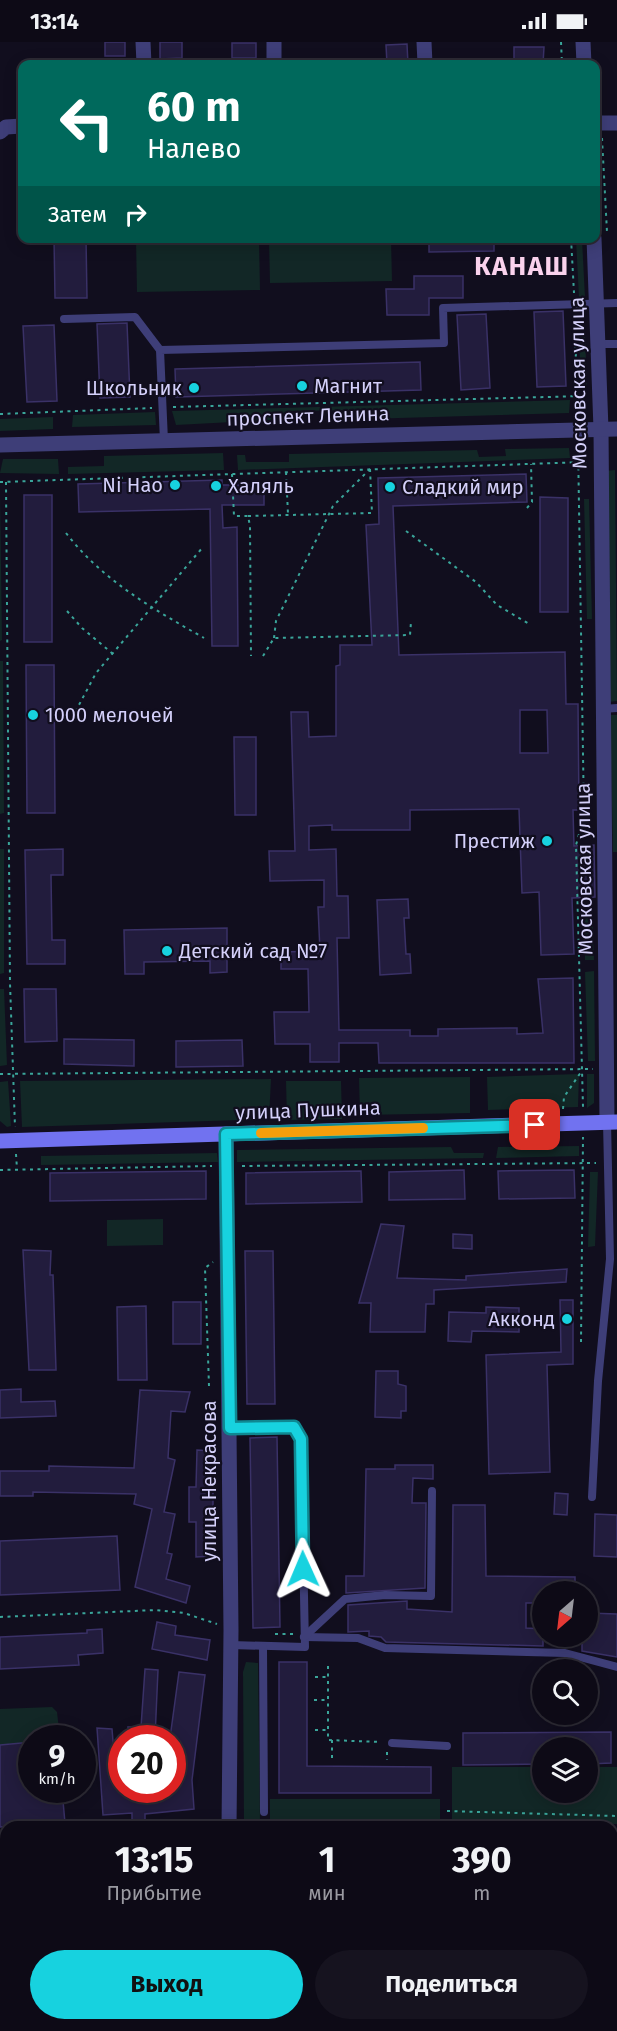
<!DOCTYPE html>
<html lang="ru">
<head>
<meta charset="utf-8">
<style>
	body { margin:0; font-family:"Fira Sans",sans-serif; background:#16131f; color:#f1f3f6; height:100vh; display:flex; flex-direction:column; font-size:22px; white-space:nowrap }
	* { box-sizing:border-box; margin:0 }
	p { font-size:20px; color:#9a9aa1 }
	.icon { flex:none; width:33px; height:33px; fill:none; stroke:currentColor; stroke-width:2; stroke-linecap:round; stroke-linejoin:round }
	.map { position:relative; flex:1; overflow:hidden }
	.panel { position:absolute; left:0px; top:1779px; width:618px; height:210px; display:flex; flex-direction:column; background:#0d0a16; border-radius:18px 18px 0 0; box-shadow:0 3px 15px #0003,0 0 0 2px #2d2b35 }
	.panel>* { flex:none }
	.top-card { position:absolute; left:18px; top:18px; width:582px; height:183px; border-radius:12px; box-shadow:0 3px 15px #0003,0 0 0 2px #2d2b35; background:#00695c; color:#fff; overflow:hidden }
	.needle { width:39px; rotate:208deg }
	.buttons { position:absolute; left:532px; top:1539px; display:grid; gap:12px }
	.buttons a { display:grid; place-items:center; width:66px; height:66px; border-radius:50%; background:#0d0a16; box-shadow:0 3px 15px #0003,0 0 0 2px #2d2b35; font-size:30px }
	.speed { position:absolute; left:18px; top:1683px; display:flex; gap:12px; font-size:30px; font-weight:700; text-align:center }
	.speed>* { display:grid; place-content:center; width:78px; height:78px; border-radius:50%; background:#0d0a16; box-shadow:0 3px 15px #0003,0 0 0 2px #2d2b35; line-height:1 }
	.speed small { font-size:15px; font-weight:400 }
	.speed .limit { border:9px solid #d22; background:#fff; color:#111 }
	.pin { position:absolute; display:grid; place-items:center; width:51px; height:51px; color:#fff; margin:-26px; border-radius:12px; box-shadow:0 3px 9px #0006 }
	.me { position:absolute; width:66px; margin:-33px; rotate:359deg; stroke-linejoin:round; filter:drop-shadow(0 0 4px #0008) }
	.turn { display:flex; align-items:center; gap:21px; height:126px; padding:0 30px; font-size:27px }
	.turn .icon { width:78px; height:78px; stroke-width:2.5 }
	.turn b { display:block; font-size:42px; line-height:51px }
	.then { display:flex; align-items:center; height:57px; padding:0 30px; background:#0003; gap:12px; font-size:22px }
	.eta { display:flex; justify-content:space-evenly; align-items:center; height:102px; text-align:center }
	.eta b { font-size:36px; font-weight:700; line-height:42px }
	.action { display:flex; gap:12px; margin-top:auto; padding:12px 30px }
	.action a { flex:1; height:69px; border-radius:36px; background:#17d2df; color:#111; font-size:24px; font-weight:700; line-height:69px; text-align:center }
	.action a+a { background:#16131f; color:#f1f3f6 }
	.status { display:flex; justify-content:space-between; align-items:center; height:42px; padding:0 30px; background:#0d0a16; direction:ltr }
	.status svg { height:16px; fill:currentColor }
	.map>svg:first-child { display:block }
	.green { fill:#122726 }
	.building { fill:#221c3d; stroke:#3a3167; stroke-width:1.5; fill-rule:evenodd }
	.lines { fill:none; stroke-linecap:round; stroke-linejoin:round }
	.path { stroke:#3aa59a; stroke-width:2; stroke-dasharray:3 4.5; stroke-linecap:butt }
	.service { stroke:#3e3e78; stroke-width:8 }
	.minor { stroke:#3e3e78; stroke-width:15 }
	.tertiary { stroke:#3e3e78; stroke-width:15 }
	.secondary { stroke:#7172f0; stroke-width:15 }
	.route-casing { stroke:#0f8891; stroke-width:15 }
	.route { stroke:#17d2df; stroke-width:10 }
	.slow { stroke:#f59e0b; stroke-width:10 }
	.poi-dot { fill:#17d2df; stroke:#110e1e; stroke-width:2 }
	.labels { text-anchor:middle; stroke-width:4.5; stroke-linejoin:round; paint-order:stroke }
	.street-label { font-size:20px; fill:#d4d0fa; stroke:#110e1e }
	.poi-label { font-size:20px; fill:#d4d0fa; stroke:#110e1e; text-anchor:start }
	.district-label { font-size:26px; font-weight:bold; letter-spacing:1.5px; fill:#fad2ed; stroke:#110e1e }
</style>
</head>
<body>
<div class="status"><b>13:14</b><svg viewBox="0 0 49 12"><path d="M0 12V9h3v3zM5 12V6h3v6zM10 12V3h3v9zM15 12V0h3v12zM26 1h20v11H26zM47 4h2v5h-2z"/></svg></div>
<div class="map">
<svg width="617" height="1989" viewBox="0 0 617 1989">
	<rect width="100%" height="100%" fill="#110e1e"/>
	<g class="green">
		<polygon points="136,197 259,197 260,248 137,250"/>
		<polygon points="269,197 391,197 392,239 270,241"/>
		<polygon points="576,197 582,197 585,256 579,256"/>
		<polygon points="578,266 584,266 587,346 581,346"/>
		<polygon points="570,358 569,371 365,377 365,368 287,369 286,377 176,383 172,369"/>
		<polygon points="155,370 156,383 72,385 73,373"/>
		<polygon points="53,375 53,387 0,389 0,377"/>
		<polygon points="569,406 570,416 238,428 237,413 245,413 246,420 289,420 289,412 477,408 479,415 506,414 505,407"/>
		<polygon points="223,411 224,428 68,432 68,425 104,424 104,414"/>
		<polygon points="3,417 58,417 59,432 0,431"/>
		<polygon points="615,428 617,659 609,660 605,429"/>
		<polygon points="0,449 2,598 0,599"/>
		<polygon points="584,457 589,457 592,577 587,577"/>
		<polygon points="0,619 3,619 4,771 0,772"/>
		<polygon points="610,673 617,673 617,810 613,810"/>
		<polygon points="0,807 4,807 4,931 0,932"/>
		<polygon points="585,867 592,867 594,918 585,918"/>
		<polygon points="594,929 595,1019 588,1019 585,930"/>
		<polygon points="0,947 4,947 7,1023 0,1024"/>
		<polygon points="579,1032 578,1065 488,1068 487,1035"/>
		<polygon points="587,1032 594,1032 594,1061 587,1066"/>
		<polygon points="470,1035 470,1071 360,1073 359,1036"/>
		<polygon points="271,1037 269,1077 22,1085 20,1039"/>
		<polygon points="8,1039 11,1084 7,1085 0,1079 0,1040"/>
		<polygon points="286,1039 341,1039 342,1077 287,1078"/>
		<polygon points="579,1104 579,1114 496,1116 498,1105"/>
		<polygon points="451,1105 454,1111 484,1111 483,1116 237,1120 237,1108"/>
		<polygon points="217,1111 218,1120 41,1123 41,1114"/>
		<polygon points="590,1130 598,1130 595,1204 588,1205"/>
		<polygon points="163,1177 163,1203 107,1204 107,1178"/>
		<polygon points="246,1620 258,1621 260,1779 244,1780 243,1630"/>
		<polygon points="52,1665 57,1670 60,1696 32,1696 31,1700 0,1703 0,1667"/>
		<polygon points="452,1725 543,1725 543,1750 588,1750 588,1725 617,1725 617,1782 452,1781"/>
		<polygon points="270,1757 440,1757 440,1781 270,1780"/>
	</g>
	<g class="building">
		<rect x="105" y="0" width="20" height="14"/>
		<polygon points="160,0 182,0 182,16 160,17"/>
		<rect x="232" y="1" width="24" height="15"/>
		<polygon points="407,2 408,22 387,22 386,3"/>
		<polygon points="514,5 544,5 543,22 514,22"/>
		<polygon points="54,196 86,196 87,256 55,256"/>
		<polygon points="429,196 494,196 494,209 429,210"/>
		<polygon points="414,234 463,234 463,256 429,256 429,273 387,273 386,247 414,247"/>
		<polygon points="563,269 566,344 537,345 534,270"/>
		<polygon points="486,272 490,346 461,348 457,273"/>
		<polygon points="127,281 130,355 100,356 97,282"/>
		<polygon points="54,283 57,359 27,360 23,284"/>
		<polygon points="420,320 421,348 176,355 175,327"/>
		<path d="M526,432L527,460L393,464L399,613L565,610L566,662H578L579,768H573L574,804L594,803L595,855L572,856L574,912L541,913L539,850L522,851L519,767L410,768V788H332V783L309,784V808L336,807L337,854H348L349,896H337L339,988H410V994H438V987L517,986V992L543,991L538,937L573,936L574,1021H379L378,1001H339V1020H310V1002H275L274,970H309L308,927H281V910L320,909L318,865H324V838L270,839L269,809H295L291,670H308L309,695L336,694V624L340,623V603H372L366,483L379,482L378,436ZM520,668H547L548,711H520Z"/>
		<polygon points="222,438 222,443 264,443 264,463 222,463 223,486 237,485 238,604 212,604 210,467 79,470 78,442"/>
		<rect x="24" y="453" width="28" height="147"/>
		<polygon points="540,455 568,456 568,570 540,570"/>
		<polygon points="26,623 54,623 55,771 27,771"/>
		<polygon points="234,695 256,695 256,773 235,773"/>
		<polygon points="63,807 63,833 51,833 52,898 65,898 65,922 27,922 25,808"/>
		<polygon points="408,857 409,876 404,876 406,912 410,912 411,931 380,933 377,858"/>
		<polygon points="227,886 227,930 210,931 210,919 144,920 144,932 125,932 124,888"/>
		<polygon points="24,947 56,947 57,999 25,1000"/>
		<polygon points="64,997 134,998 134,1024 64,1022"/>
		<polygon points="242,998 243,1024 176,1025 176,999"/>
		<polygon points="464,1128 465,1157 389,1158 389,1130"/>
		<polygon points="574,1128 575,1156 499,1157 498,1129"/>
		<polygon points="206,1129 206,1157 50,1159 50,1131"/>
		<polygon points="361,1129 362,1160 246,1162 246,1131"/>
		<polygon points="381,1182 404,1184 397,1236 466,1238 466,1234 567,1227 566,1240 434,1248 434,1262 426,1262 425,1290 370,1290 371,1261 359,1261"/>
		<polygon points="453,1192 472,1193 472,1207 453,1206"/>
		<polygon points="23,1208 51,1209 50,1233 53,1233 56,1328 29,1328"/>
		<polygon points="245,1209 273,1209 275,1362 247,1362"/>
		<polygon points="560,1258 573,1258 573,1322 547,1323 550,1430 489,1432 486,1313 561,1310"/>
		<rect x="173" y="1260" width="28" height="42"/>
		<polygon points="146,1264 147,1338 118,1338 117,1265"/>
		<polygon points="486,1265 519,1266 519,1290 472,1289 471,1300 448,1299 449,1270 486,1271"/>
		<polygon points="376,1329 398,1329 398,1342 406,1344 406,1369 401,1369 401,1376 375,1375"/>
		<polygon points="21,1347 21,1360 55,1359 56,1374 0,1376 0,1348"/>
		<polygon points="140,1348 190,1350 185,1370 171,1369 168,1416 175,1418 164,1470 175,1472 167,1511 172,1512 166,1537 190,1544 186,1561 135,1545 152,1467 134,1462 136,1452 33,1450 33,1454 0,1454 0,1429 49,1429 49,1424 134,1426"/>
		<polygon points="277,1395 280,1585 253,1586 250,1396"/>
		<polygon points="197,1408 213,1409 213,1514 196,1515 196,1480 189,1480 189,1445 196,1445"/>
		<polygon points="395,1423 433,1423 433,1437 413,1436 412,1461 426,1461 425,1546 346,1551 346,1534 364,1534 366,1427 395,1427"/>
		<polygon points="555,1451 568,1452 567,1473 554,1472"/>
		<polygon points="453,1463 485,1463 486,1534 575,1535 575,1550 543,1550 543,1561 526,1561 526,1586 543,1587 543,1604 386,1600 381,1595 369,1594 369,1589 348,1590 348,1563 407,1559 407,1567 452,1570"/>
		<polygon points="595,1472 617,1473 617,1515 594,1514"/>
		<polygon points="117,1494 120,1548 0,1553 0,1499"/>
		<polygon points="588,1571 617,1572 617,1615 582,1609 582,1594 588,1594"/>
		<polygon points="157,1580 176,1584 175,1593 210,1598 207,1618 152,1607"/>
		<polygon points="102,1587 103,1611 78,1613 79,1623 0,1627 0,1595 87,1591 87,1588"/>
		<polygon points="279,1620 307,1620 307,1724 431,1725 431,1751 279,1751"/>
		<polygon points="145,1627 158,1628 155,1696 129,1696 128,1685 141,1685"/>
		<polygon points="179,1630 205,1633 192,1738 194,1767 145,1772 145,1781 132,1782 132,1771 103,1773 97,1686 112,1687 117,1748 172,1748 172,1696 170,1696"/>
		<polygon points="611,1690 611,1721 588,1722 588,1706 543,1706 543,1722 463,1723 463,1691"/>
		<polygon points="32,1700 32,1748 62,1748 65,1781 0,1785 0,1703"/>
	</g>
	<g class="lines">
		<g class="path">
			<polyline points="561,0 562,22"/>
			<polyline points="602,96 607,190"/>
			<polyline points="571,196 574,251"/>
			<polyline points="575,274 577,373"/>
			<polyline points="173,365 584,354"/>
			<polyline points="0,372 152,366"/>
			<polyline points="578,403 584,774 576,803 583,1065"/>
			<polyline points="286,430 288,472"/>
			<polyline points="232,432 234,474 248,474 250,484 251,614"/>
			<polyline points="0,440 587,420"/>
			<polyline points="6,440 10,941 15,1085"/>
			<polyline points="527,466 532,460 531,422"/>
			<polyline points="248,474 372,471 370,427"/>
			<polyline points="406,489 476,540 497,563 531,583"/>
			<path d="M66,491C102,538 153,567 204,596"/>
			<polyline points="67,569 82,586 113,612"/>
			<polyline points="274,596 276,579 333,464 370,427"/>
			<polyline points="263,614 274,596 410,593 411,580"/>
			<polyline points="72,676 96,631 203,505"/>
			<polyline points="0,1032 593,1027"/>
			<polyline points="563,1067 564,1055 581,1030"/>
			<polyline points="16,1112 17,1127"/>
			<polyline points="242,1124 596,1121"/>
			<polyline points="0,1128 212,1124"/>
			<polyline points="581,1300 583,1095"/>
			<polyline points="209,1344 205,1226 213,1220"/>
			<polyline points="0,1575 156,1568 184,1571 217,1582"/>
			<polyline points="275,1592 293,1592"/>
			<polyline points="328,1624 328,1698 381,1700"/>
			<polyline points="315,1635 328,1635"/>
			<polyline points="314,1658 328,1658"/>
			<polyline points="315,1688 328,1688"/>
			<polyline points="332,1698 332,1717"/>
			<polyline points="387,1710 387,1718"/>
			<polyline points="447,1769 617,1774"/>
		</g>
		<g class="service">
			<polyline points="64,277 135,275 160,308"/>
			<polyline points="600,302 617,302"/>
			<polyline points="164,399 160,308 444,301 443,266 617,261"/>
			<polyline points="602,667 617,666"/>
			<polyline points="230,1386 294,1385 301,1397 305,1605 231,1603"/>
			<polyline points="592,1455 598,1339 610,1217 607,1080"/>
			<polyline points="304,1595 358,1596 385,1606 565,1611 617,1625"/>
			<polyline points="304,1595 345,1557 385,1553 431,1554 432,1449"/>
			<polyline points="263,1605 264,1770"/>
			<polyline points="392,1701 447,1704"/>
		</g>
		<g class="minor">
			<polyline points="143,0 144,22"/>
			<polyline points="274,0 274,22"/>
			<polyline points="424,0 425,22"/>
			<polyline points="596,81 617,81"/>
			<polyline points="0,90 6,85 22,84"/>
		</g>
		<g class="tertiary">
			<polyline points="583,0 584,22"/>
			<polyline points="594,196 601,387 607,1080"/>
			<polyline points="0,403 617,387"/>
			<polyline points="226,1092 231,1588 229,1785"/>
			<polyline points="612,1795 617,1795"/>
			<polyline points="0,1817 6,1816"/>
		</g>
		<polyline class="secondary" points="0,1099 617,1080"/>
	</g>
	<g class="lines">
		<g class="route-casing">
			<polyline id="route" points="303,1527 301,1397 294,1385 230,1386 226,1092 535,1083"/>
		</g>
		<use href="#route" class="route"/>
		<polyline class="slow" points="261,1091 423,1086"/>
	</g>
	<g class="poi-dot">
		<circle cx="302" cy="344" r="6"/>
		<circle cx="194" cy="346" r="6"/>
		<circle cx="175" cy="443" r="6"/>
		<circle cx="216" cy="444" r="6"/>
		<circle cx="390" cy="445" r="6"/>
		<circle cx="33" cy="673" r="6"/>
		<circle cx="547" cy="799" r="6"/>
		<circle cx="167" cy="909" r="6"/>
		<circle cx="567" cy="1277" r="6"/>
	</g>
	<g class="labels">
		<g class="street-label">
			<text transform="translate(578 341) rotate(-91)" y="7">Московская улица</text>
			<text transform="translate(308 374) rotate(-2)" y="7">проспект Ленина</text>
			<text transform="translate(584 827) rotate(-91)" y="7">Московская улица</text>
			<text transform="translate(308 1068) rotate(-2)" y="7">улица Пушкина</text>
			<text transform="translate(209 1439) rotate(-90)" y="7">улица Некрасова</text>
		</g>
		<g class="poi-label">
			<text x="314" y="351">Магнит</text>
			<text x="182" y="353" text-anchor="end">Школьник</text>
			<text x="163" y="450" text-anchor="end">Ni Hao</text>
			<text x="228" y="451">Халяль</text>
			<text x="402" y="452">Сладкий мир</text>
			<text x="45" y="680">1000 мелочей</text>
			<text x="535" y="806" text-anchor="end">Престиж</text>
			<text x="179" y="916">Детский сад №7</text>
			<text x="555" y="1284" text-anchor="end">Акконд</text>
		</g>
		<g class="district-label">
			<text x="522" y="233">КАНАШ</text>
		</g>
	</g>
</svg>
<div class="buttons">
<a><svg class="needle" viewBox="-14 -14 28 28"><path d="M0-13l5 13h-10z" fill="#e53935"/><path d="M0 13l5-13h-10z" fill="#9a9aa1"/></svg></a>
<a><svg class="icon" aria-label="search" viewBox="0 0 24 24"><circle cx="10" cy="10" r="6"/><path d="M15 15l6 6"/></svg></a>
<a><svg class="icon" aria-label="layers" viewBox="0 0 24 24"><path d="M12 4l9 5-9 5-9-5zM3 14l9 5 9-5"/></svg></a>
</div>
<div class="speed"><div>9<small>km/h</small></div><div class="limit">20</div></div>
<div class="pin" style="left:535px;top:1083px;background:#d93025"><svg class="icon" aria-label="arrive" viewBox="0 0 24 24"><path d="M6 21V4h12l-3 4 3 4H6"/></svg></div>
<svg class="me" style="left:303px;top:1527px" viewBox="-20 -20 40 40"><path d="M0-17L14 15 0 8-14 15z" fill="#17d2df" stroke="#fff" stroke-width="4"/></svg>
<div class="top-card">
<div class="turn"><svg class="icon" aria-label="left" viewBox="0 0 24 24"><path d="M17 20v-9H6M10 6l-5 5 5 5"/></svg><div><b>60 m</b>Налево</div></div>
<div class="then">Затем<svg class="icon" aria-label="right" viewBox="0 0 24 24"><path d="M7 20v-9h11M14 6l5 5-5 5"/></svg></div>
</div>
<section class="panel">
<div class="eta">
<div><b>13:15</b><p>Прибытие</p></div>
<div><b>1</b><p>мин</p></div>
<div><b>390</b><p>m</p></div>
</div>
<div class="action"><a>Выход</a><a>Поделиться</a></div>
</section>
</div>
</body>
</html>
